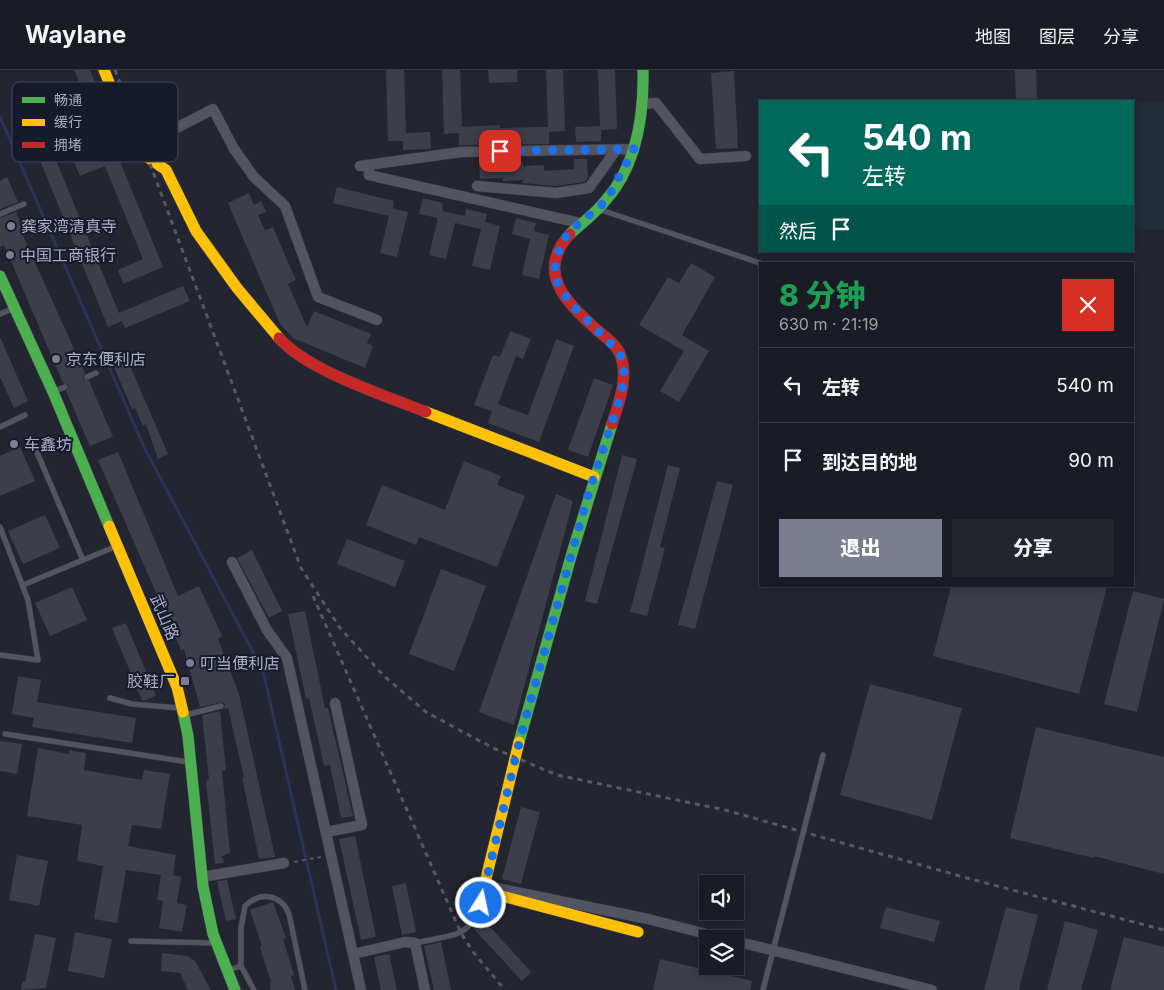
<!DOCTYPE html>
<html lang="zh">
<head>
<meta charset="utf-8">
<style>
	body { margin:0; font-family:Inter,"Noto Sans SC",sans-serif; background:#23252d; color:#f1f3f6; height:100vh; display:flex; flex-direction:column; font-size:19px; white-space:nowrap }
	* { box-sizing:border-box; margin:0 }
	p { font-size:16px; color:#9fa1a7 }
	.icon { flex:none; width:28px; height:28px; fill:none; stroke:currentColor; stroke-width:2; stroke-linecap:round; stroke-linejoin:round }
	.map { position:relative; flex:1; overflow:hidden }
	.drawer { position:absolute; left:759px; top:192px; width:375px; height:325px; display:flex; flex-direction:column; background:#1a1c25; border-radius:0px; box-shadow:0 2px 12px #0003,0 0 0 1px #383a42 }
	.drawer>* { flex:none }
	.top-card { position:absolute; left:759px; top:30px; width:375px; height:152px; border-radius:0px; box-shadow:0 2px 12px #0003,0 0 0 1px #383a42; background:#00695c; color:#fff; overflow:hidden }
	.buttons { position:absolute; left:699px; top:805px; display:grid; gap:10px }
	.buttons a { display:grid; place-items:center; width:45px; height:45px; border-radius:0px; background:#1a1c25; box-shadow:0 2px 12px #0003,0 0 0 1px #383a42; font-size:25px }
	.pin { position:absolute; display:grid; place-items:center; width:42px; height:42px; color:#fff; margin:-21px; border-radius:10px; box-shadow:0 2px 8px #0006 }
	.me { position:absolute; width:55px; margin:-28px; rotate:10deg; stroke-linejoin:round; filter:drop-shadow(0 0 4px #0008) }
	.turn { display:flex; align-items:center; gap:18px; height:105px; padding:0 20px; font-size:22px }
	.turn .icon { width:65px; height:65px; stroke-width:2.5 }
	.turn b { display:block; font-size:35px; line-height:42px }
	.then { display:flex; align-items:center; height:48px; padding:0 20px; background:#0003; gap:10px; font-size:19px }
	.round { display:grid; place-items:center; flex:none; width:52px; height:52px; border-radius:0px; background:#23252d }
	.overview { display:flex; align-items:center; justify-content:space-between; height:85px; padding:0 20px }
	h1 { font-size:30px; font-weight:800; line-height:38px; color:#1e9e55 }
	.primary-button { display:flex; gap:10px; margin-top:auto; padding:10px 20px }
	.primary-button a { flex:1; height:58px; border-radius:0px; background:#7b7e91; color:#fff; font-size:20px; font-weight:800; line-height:58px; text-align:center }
	.primary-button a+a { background:#23252d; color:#f1f3f6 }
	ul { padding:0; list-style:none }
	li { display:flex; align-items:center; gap:15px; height:75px; padding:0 20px; border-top:1px solid #383a42 }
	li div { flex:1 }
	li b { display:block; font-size:19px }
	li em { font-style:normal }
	header { display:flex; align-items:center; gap:30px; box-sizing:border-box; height:70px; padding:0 25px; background:#1a1c25; border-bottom:1px solid #383a42 }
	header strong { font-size:24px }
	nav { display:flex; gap:28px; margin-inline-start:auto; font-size:18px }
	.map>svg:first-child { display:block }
	.green { fill:#202e37 }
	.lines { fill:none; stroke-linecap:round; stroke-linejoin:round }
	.stream { stroke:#2b3257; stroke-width:3 }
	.building { fill:#3c3e49 }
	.lane-casing { stroke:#3f414a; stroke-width:6 }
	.street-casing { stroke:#3f414a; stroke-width:11 }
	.fast-casing { stroke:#3f414a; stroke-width:12 }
	.slow-casing { stroke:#3f414a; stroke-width:12 }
	.jam-casing { stroke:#3f414a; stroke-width:12 }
	.path { stroke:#555863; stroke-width:2; stroke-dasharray:4 4; stroke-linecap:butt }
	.lane { stroke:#525460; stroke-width:5 }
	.street { stroke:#525460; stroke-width:10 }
	.fast { stroke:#4caf50; stroke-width:11 }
	.slow { stroke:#ffc107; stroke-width:11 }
	.jam { stroke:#c62828; stroke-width:11 }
	.rail { stroke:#565863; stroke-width:3; stroke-dasharray:5 5; stroke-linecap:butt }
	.route { stroke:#1a73e8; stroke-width:9; stroke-dasharray:0 16.2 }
	.poi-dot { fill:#7b7e91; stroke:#161a2b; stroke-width:2 }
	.labels { text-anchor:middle; stroke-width:4; stroke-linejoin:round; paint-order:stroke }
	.poi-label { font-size:16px; fill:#aaaec5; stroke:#161a2b; text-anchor:start }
	.street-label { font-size:16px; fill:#aaaec5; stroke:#161a2b }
	.key { fill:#161a2b; stroke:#424659; stroke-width:1 }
	.key-label { font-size:14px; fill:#aaaec5 }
</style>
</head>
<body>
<header>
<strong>Waylane</strong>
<nav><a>地图</a><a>图层</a><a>分享</a></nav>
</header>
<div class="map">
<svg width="1164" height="920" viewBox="0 0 1164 920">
	<rect width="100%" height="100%" fill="#232631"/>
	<polygon class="green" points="1164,32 1164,159 1133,159 1133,33"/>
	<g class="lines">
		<polyline class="stream" points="0,47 144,377 263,601 336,920"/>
	</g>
	<g class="building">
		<polygon points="74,0 90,0 116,64 110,67 163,197 123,214 118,200 143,189 105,96 80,106 74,92 103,80 90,49 66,59 59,44 88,32"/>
		<polygon points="386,0 404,0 406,63 430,62 431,79 403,80 403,71 388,71"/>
		<polygon points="442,0 460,0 462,57 500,55 500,58 548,57 546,0 563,0 565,61 549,62 549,74 459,75 459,63 444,64"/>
		<polygon points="488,0 517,0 518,12 489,13"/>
		<polygon points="598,0 615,0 617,59 601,60 601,71 576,72 575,57 600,56"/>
		<polygon points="1015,0 1036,0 1037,31 1016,31"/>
		<polygon points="734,1 738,78 716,79 711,3"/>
		<polygon points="37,44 119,243 183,216 190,231 125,258 122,251 108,257 23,49"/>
		<polygon points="495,88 496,93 523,92 523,96 544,95 544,101 574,99 574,89 587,89 588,107 585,112 556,116 523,113 523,110 503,111 503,108 480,109 479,89"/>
		<polygon points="7,107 18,132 0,139 0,111"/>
		<polygon points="337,117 394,131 393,139 408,142 397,187 380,183 389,146 333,133"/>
		<polygon points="249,123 254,135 261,131 266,142 258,145 265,160 273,157 287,190 296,210 288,214 307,257 314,241 371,264 367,273 373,276 365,298 293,268 280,254 228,133"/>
		<polygon points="423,128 443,133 442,141 465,146 466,139 487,144 485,152 500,156 490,200 472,196 481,159 455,153 446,189 429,185 438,148 419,144"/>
		<polygon points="16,142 25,165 23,166 85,303 83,308 89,311 113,367 90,376 66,321 69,315 63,313 4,175 0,177 0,148"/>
		<polygon points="516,148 536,153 534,161 549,165 539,209 522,205 530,169 512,164"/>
		<polygon points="691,193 715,207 682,265 709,281 679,332 660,321 684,281 639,255 668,207 679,213"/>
		<polygon points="510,261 531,269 523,289 516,286 498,334 528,345 556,269 574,276 539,372 488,353 492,341 474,335 493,285 500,287"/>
		<polygon points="0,267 28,331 14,338 0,307"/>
		<polygon points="127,289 168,384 158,389 146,354 143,356 135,338 132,339 113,295"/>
		<polygon points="594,308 613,315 588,387 568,380"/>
		<polygon points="20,377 35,411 0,426 0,386"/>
		<polygon points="118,382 178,526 199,516 222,566 218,569 239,624 275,787 259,789 242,707 244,707 228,638 224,639 225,634 222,632 200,637 184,579 181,580 98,390"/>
		<polygon points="622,385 637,389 597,534 585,531"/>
		<polygon points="464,391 501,406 497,415 525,426 497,497 419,467 416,475 366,455 382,415 445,440"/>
		<polygon points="668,395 680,398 660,477 665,478 647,546 630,542"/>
		<polygon points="717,411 733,415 695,559 678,555"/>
		<polygon points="556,424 573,431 514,655 479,642"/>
		<polygon points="45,445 60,478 23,494 8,461"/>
		<polygon points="347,469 405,491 395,517 337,494"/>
		<polygon points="252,480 282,541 269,548 237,488"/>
		<polygon points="441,499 486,516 454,601 409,584"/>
		<polygon points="951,516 1107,516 1079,624 933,586"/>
		<polygon points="72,517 87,550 50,566 35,533"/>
		<polygon points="1133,521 1164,529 1137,642 1104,634"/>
		<polygon points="305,541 325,638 328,638 353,746 341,748 330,695 324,696 309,628 306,629 288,544"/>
		<polygon points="126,553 156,626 144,631 142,630 112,558"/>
		<polygon points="18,606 41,610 37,632 136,648 132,673 32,657 34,648 12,644"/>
		<polygon points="870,614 962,638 932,750 840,725"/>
		<polygon points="220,641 226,700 222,701 230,783 222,786 224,793 215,794 206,711 209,710 202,645"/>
		<polygon points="1036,657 1164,687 1164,804 1094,786 1094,788 1010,768"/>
		<polygon points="0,671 22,674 17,704 0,701"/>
		<polygon points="38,678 69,684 69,680 86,683 84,700 142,710 144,700 170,704 161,759 132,755 128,776 176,785 173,805 181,807 177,833 187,835 182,862 159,858 163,831 157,830 161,805 126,800 117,853 94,849 103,796 77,791 82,755 27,746"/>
		<polygon points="521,737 540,742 521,814 502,809"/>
		<polygon points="355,766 376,867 361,870 339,769"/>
		<polygon points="17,785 48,791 39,836 9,830"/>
		<polygon points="227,810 236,849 226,851 217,811"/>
		<polygon points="406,813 416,862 402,865 392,816"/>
		<polygon points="273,832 286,868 283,869 294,905 291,906 295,920 271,920 269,913 271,913 260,877 262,876 250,840"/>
		<polygon points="886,837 940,851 934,872 880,858"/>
		<polygon points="1006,837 1038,845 1019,920 984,920"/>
		<polygon points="484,850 531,902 522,911 474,859"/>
		<polygon points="1065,851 1098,860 1081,920 1047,920"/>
		<polygon points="75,862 112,869 104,908 68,901"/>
		<polygon points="35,864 56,868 46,918 21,920 23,911 25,912"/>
		<polygon points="1124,867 1164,877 1164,920 1110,920"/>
		<polygon points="441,872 451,920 434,920 424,876"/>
		<polygon points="162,883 187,886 195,891 211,920 188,920 180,903 161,901"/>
		<polygon points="389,884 397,920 381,920 374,887"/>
		<polygon points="660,889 752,911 750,920 653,920"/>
	</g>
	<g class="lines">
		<g class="lane-casing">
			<g id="lane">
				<polyline points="601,140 763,194"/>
				<polyline points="0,144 24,134"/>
				<polyline points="0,244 12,239"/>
				<polyline points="87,307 96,303"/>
				<polyline points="55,321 65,317"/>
				<polyline points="0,357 25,345"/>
				<polyline points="33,373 83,490 117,476"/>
				<polyline points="0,457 28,530 38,590 0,585"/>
				<polyline points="23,515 83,490"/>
				<polyline points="110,628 132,634 179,638"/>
				<polyline points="186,645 221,636"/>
				<polyline points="5,664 188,692"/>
				<polyline points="131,871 213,873"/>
				<path d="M415,873C455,864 474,869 483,823"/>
				<path d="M241,896V858L245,836C260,821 281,824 289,844L305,920"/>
				<polyline points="229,900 241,896 254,920"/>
				<polyline points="763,920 823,685"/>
			</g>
		</g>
		<g class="street-casing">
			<g id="street">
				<polyline points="642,34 656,33 700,89 746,86"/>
				<polyline points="136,79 213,39 234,79 254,107 285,136 318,227 377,250"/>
				<polyline points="369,95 369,105 580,153"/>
				<polyline points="360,96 461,82 634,79"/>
				<polyline points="477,116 556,123 589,118 616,80"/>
				<polyline points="232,492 267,560 287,588 361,920"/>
				<polyline points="326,762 362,755 335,633"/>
				<polyline points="202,807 284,793"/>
				<polyline points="497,818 648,849 726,869"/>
				<polyline points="735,871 932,920"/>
				<polyline points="353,884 405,872 415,873 425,920"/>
			</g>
		</g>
		<g class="fast-casing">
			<g id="fast">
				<path d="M570,164C582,153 596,143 606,130C637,95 644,45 643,0"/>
				<polyline points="0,206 53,322 109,456"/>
				<polyline points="183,642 188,666 203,816 213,864 235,920"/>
				<polyline points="519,672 572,483 612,354"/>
			</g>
		</g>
		<g class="slow-casing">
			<g id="slow">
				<polyline points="104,0 136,79 166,100 196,161 237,218 279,268"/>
				<polyline points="426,342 594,407"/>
				<polyline points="109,456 177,617 183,642"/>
				<polyline points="519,672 483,821 638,862"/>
			</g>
		</g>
		<g class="jam-casing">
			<g id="jam">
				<path d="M570,164C535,202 566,232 596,259C604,266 616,274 620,284C629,307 619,332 612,354"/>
				<path d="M279,268C308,301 384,325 426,342"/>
			</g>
		</g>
		<polyline class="path" points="294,792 321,787"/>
		<use href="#lane" class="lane"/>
		<use href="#street" class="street"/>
		<use href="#fast" class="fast"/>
		<use href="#slow" class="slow"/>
		<use href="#jam" class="jam"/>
		<g class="rail">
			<polyline points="115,0 301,498 340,558 384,606 426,642 493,678 557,705 725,740 967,808 1164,860"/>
			<polyline points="313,526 461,863 473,882 505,920"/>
		</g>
	</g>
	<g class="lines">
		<path class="route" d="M481,833L520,669L588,425L621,325C624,309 626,296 619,282L570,233L556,210L555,198L560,176L569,162L606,131L634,79L500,81"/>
	</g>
	<g class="poi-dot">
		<circle cx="11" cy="156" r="5"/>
		<circle cx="10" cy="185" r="5"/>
		<circle cx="56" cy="289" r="5"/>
		<circle cx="14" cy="374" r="5"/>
		<circle cx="190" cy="593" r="5"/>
		<rect x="180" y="606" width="10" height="10" rx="2.5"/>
	</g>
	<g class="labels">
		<g class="poi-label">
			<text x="21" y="162">龚家湾清真寺</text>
			<text x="20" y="191">中国工商银行</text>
			<text x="66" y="295">京东便利店</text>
			<text x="24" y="380">车鑫坊</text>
			<text x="200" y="599">叮当便利店</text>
			<text x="175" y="617" text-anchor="end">胶鞋厂</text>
		</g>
		<g class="street-label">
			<text transform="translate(165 547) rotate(67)" y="6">武山路</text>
		</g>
	</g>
	<rect x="12" y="12" width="166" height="80" rx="8" class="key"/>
	<rect x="22" y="27" width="23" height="6" fill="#4caf50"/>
	<rect x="22" y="49" width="23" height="7" fill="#ffc107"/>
	<rect x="22" y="72" width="23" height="6" fill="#c62828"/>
	<g class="key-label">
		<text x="54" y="35">畅通</text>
		<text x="54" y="57">缓行</text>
		<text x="54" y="80">拥堵</text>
	</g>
</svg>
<div class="buttons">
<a><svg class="icon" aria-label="sound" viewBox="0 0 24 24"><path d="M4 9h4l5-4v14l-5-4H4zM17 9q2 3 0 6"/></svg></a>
<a><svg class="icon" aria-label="layers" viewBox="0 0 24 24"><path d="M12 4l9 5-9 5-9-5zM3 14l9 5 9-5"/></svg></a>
</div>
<div class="pin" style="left:500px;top:81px;background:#d93025"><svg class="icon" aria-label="arrive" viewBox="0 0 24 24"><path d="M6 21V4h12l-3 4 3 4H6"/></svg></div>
<svg class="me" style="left:481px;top:833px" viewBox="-20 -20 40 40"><circle r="17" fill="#1a73e8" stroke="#fff" stroke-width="3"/><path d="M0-11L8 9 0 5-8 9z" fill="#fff"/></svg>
<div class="top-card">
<div class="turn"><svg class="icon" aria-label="left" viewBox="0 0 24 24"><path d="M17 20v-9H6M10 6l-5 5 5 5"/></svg><div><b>540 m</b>左转</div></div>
<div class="then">然后<svg class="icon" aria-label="arrive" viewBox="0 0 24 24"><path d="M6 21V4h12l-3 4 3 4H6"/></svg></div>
</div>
<section class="drawer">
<div class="overview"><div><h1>8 分钟</h1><p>630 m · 21:19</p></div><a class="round" style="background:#d93025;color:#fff"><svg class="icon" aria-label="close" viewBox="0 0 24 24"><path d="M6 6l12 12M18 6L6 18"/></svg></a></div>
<ul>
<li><svg class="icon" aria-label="left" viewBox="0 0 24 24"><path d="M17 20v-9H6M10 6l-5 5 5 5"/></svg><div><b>左转</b></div><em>540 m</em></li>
<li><svg class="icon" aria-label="arrive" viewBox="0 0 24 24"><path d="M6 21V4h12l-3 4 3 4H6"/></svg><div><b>到达目的地</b></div><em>90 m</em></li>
</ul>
<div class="primary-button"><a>退出</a><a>分享</a></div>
</section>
</div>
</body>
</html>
